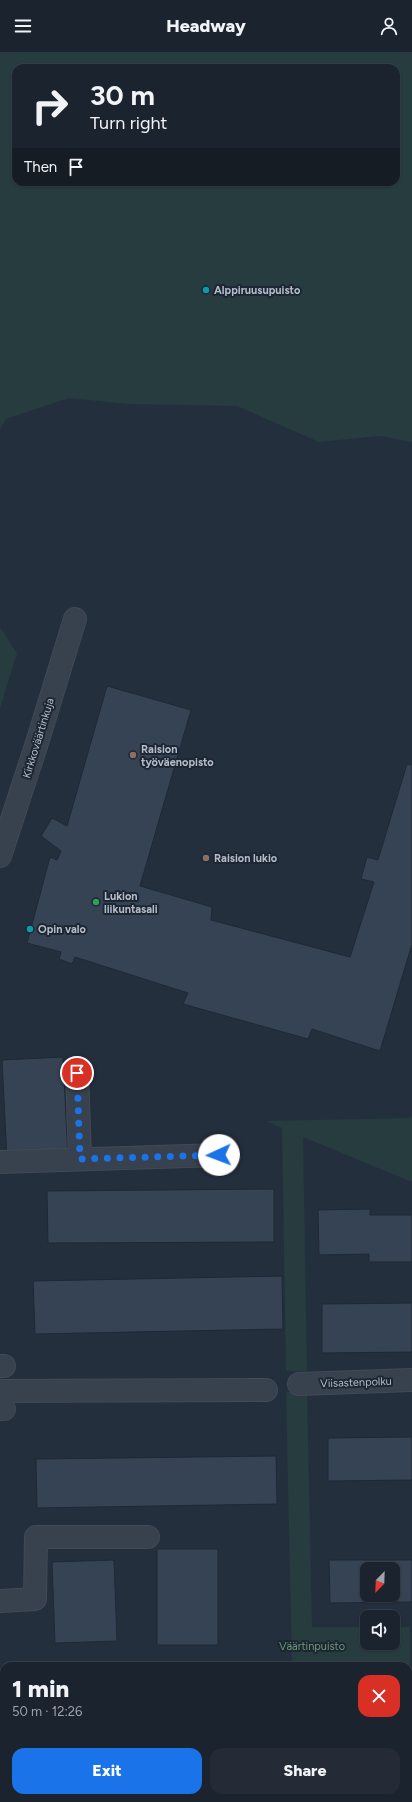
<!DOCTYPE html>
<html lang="en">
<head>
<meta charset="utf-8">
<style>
	body { margin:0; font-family:Figtree,sans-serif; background:#242b36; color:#f1f3f6; height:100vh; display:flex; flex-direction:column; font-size:15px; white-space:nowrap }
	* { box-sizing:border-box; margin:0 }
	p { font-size:13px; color:#a0a4aa }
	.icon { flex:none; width:22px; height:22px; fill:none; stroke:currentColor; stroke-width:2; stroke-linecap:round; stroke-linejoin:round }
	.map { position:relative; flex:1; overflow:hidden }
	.details { position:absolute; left:0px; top:1610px; width:412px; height:140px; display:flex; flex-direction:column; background:#1b232e; border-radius:12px 12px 0 0; box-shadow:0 1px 3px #0004,0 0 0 1px #39404a }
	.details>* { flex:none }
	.banner { position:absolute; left:12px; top:12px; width:388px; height:122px; border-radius:12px; box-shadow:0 1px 3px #0004,0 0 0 1px #39404a; background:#1b232e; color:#f1f3f6; overflow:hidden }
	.needle { width:26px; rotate:203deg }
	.fabs { position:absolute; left:360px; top:1510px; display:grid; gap:8px }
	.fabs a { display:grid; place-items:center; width:40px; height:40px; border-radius:8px; background:#1b232e; box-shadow:0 1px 3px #0004,0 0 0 1px #39404a; font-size:20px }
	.pin { position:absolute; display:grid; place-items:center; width:34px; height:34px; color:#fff; margin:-17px; border:2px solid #fff; border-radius:50%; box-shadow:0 1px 4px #0007 }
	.me { position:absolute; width:44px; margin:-22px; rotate:268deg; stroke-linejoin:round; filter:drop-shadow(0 0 3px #0008) }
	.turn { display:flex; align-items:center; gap:14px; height:84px; padding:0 12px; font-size:18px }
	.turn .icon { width:52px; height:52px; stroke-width:2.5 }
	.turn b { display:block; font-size:28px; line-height:34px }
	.then { display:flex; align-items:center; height:38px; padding:0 12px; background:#0003; gap:8px; font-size:15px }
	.round { display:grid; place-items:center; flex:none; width:42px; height:42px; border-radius:12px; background:#242b36 }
	.overview { display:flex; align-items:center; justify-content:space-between; height:68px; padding:0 12px }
	h1 { font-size:24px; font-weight:800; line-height:30px }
	.cta { display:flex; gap:8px; margin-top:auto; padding:8px 12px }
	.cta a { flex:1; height:46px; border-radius:12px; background:#1a73e8; color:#fff; font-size:16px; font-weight:800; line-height:46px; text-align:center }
	.cta a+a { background:#242b36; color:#f1f3f6 }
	header { display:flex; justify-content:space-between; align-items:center; height:52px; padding:0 12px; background:#1b232e; font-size:18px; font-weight:800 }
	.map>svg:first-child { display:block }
	.green { fill:#263c3f; fill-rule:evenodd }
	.building { fill:#364354; stroke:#1f2835; fill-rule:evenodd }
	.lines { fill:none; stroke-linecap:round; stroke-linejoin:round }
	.minor-casing { stroke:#414a57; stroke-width:24 }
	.minor { stroke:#38414e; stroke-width:22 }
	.route { stroke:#1a73e8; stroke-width:7; stroke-dasharray:0 12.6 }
	.culture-dot { fill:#0f9aa8; stroke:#1d2633; stroke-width:1.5 }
	.education-dot { fill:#8d6e63; stroke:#1d2633; stroke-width:1.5 }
	.leisure-dot { fill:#2e9e5b; stroke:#1d2633; stroke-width:1.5 }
	.labels { text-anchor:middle; stroke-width:4; stroke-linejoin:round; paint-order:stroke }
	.poi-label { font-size:11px; font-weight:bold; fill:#b4bcc9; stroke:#1d2633; text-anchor:start }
	.street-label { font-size:11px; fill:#b4bcc9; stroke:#1d2633 }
	.park-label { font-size:11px; fill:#6b9a76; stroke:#1d2633 }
</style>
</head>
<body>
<header><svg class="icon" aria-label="menu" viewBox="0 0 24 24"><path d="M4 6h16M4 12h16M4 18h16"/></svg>Headway<svg class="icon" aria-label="person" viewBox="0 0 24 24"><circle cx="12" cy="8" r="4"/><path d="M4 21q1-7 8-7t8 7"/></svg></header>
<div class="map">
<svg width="412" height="1750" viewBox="0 0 412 1750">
	<rect width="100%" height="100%" fill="#242f3e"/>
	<g class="green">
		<path d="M0,0H412V390L380,384L319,390L237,354L127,352L69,346L6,367L0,378ZM16,16H396V130H16Z"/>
		<polygon points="0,575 17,601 0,656"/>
		<polygon points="412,1063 412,1130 303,1085 307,1319 286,1319 282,1076 266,1069 411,1066"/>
		<polygon points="307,1339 312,1575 367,1575 367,1591 393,1591 393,1575 410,1575 412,1750 294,1750 294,1746 408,1746 408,1614 292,1614 286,1340"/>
	</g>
	<g class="building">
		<polygon points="107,634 191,658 140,834 212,855 211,868 350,905 374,830 361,827 367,805 378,808 407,712 412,713 412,892 380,999 312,977 308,987 183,952 188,941 75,905 72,912 59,907 61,900 27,891 50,805 57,808 61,799 41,784 52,766 67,774"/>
		<polygon points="63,1005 68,1105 7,1108 2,1008"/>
		<polygon points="274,1137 274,1190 48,1191 47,1139"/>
		<polygon points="370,1157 370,1163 412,1163 412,1210 369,1210 369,1202 319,1203 318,1158"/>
		<polygon points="282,1224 283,1277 35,1282 33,1229"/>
		<polygon points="412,1251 412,1300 322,1301 322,1252"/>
		<polygon points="412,1385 412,1428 328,1429 328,1386"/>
		<polygon points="276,1404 277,1452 37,1456 36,1407"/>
		<rect x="157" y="1497" width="61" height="96"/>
		<polygon points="114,1508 117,1589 55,1591 52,1510"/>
		<path d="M329,1508H412V1550L330,1551ZM367,1517H393V1543H367Z"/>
		<rect x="36" y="1746" width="211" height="4"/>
	</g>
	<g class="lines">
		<g class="minor-casing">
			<g id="minor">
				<polyline points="0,804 37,691 75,567"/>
				<polyline points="77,1021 80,1107"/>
				<polyline points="0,1110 219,1103"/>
				<polyline points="0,1314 4,1314"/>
				<polyline points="299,1332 412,1328"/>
				<polyline points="0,1339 266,1338"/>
				<polyline points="0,1357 4,1357"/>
				<polyline points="0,1549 35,1547 36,1485 148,1485"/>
				<polyline points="0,1697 4,1697"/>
				<polyline points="0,1720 4,1721"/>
			</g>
		</g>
		<use href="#minor" class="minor"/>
	</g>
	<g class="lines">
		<polyline class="route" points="77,1021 80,1107 219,1103"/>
	</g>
	<g class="culture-dot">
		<circle cx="206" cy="238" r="4"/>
		<circle cx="30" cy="877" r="4"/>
	</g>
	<g class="education-dot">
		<circle cx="133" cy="703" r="4"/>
		<circle cx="206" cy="806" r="4"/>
	</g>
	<circle class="leisure-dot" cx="96" cy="850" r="4"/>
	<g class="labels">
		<g class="poi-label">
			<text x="214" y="242">Alppiruusupuisto</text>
			<text x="141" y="701">Raision<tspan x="141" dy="13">työväenopisto</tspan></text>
			<text x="214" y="810">Raision lukio</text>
			<text x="104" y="848">Lukion<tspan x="104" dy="13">liikuntasali</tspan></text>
			<text x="38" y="881">Opin valo</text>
		</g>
		<g class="street-label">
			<text transform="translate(38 686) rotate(-73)" y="4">Kirkkoväärtinkuja</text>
			<text transform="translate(356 1330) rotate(-2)" y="4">Viisastenpolku</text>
		</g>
		<g class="park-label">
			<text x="312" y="1598">Väärtinpuisto</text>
		</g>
	</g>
</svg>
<div class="fabs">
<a><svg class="needle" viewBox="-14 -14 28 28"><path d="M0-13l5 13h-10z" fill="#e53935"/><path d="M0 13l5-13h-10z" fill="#a0a4aa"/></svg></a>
<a><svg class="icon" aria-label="sound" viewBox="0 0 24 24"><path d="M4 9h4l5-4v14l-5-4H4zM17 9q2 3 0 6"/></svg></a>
</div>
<div class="pin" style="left:77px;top:1021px;background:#d93025"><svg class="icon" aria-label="arrive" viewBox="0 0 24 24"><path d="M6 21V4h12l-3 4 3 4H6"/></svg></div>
<svg class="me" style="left:219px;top:1103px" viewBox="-20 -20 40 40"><circle r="19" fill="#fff"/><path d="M0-13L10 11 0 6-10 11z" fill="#1a73e8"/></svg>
<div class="banner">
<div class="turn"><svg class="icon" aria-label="right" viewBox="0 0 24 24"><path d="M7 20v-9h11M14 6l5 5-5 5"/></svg><div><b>30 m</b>Turn right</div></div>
<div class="then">Then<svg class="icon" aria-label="arrive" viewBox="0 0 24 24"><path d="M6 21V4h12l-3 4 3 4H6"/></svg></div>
</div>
<section class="details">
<div class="overview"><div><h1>1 min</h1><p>50 m · 12:26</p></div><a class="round" style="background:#d93025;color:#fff"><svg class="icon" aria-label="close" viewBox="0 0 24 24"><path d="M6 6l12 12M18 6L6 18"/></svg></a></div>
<div class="cta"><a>Exit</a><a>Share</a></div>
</section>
</div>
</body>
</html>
